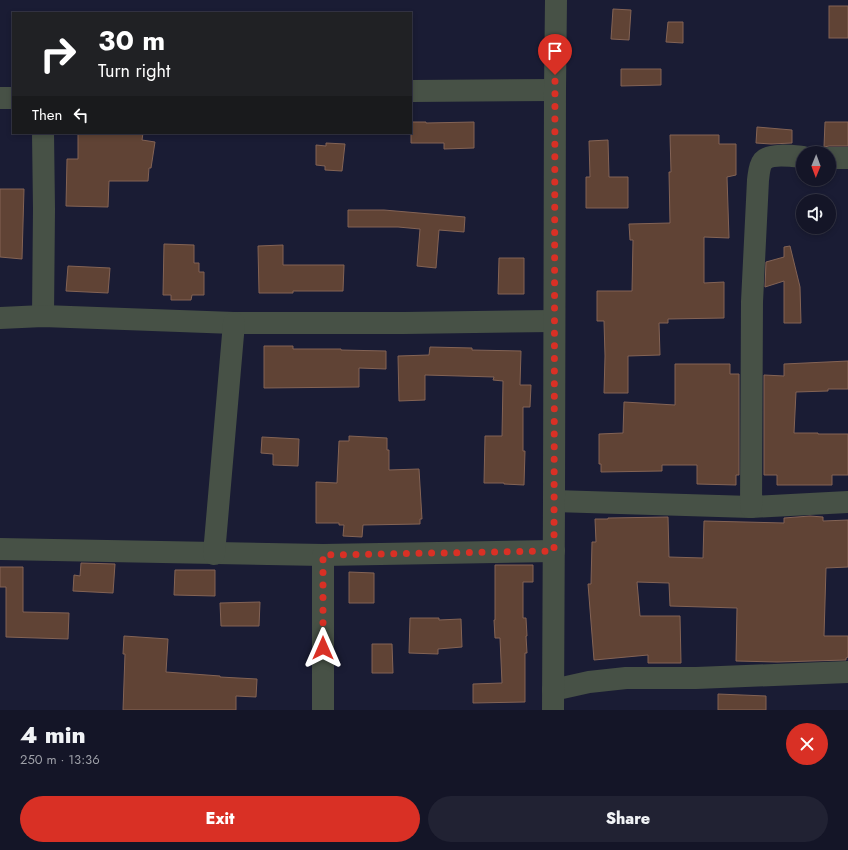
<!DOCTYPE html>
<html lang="en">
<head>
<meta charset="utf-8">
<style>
	body { margin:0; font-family:Jost,sans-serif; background:#212233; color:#f1f3f6; height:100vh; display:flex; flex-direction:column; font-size:15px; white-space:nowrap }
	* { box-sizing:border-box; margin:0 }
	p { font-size:13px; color:#9d9fa7 }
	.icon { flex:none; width:22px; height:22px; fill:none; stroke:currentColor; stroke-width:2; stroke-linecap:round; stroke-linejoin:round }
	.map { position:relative; height:710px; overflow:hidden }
	.details { display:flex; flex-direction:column; background:#141527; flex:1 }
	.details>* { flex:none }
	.guide { position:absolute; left:12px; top:12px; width:400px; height:122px; border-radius:0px; box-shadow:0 2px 6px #0003,0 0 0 1px #333444; background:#202124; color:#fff; overflow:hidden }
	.needle { width:26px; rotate:181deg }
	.buttons { position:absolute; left:796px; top:146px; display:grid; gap:8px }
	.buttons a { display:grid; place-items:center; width:40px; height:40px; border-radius:50%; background:#141527; box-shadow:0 2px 6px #0003,0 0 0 1px #333444; font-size:20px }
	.pin { position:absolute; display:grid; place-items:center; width:34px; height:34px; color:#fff; margin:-41px -17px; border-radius:50% 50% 50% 0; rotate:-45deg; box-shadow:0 0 4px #0007 }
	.pin .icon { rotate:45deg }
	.me { position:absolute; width:44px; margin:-22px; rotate:0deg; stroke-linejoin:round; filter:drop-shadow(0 0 3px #0008) }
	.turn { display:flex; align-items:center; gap:14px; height:84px; padding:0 20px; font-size:18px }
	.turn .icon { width:52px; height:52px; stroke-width:2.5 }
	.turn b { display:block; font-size:28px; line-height:34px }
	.then { display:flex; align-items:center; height:38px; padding:0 20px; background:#0003; gap:8px; font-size:15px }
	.round { display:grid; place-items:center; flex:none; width:42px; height:42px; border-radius:21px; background:#212233 }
	.head { display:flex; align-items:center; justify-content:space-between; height:68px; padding:0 20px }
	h1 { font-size:24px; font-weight:800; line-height:30px }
	.action { display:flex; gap:8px; margin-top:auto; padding:8px 20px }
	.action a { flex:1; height:46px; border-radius:24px; background:#d93025; color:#fff; font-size:16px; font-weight:800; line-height:46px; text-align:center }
	.action a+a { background:#212233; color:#f1f3f6 }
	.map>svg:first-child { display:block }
	.building { fill:#604335; stroke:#836355 }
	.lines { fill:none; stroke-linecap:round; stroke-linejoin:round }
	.minor { stroke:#475146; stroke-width:22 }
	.route { stroke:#d93025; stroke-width:7; stroke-dasharray:0 12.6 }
</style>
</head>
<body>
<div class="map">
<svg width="848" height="710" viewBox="0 0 848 710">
	<rect width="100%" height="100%" fill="#1a1c34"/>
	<g class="building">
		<rect x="829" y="6" width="19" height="32"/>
		<polygon points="613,9 631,10 629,40 611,39"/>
		<polygon points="668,22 683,22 683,43 666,42"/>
		<polygon points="621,69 661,69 661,85 621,86"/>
		<polygon points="411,122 426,122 426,123 474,122 474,148 444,149 444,143 411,143"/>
		<polygon points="825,122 848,122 848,146 829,146 824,147"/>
		<polygon points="757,127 792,130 792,143 771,144 756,143"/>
		<polygon points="78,133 143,133 142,140 155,142 151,168 149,168 148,181 109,181 108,207 66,206 67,159 78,159"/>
		<polygon points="670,135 719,135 719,144 736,144 736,175 727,177 729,238 704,237 704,283 724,282 724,318 668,319 668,323 659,323 660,355 628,356 628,393 604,393 605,356 604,321 597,321 597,291 632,291 633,240 630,240 629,224 670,223 669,172 671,172"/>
		<polygon points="608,140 609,177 628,177 628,208 586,208 586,177 590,177 589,141"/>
		<polygon points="326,143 345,144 342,171 325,170 325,166 316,165 316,145 326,146"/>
		<polygon points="0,189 24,189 22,259 0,257"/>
		<polygon points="348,210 384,210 465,217 464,232 439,230 436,268 417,266 420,229 398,227 348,227"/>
		<polygon points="164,244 194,245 194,263 199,263 199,272 204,272 204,295 192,295 191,300 171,300 171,295 163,295"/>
		<polygon points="283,245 283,265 344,265 343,291 293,291 293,293 259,293 258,246"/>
		<polygon points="790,246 800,287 801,323 784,323 784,281 765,287 766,262 784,257 784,247"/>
		<polygon points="499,258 524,258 524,294 498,294"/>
		<polygon points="68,266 110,268 108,293 66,291"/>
		<polygon points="264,346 293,346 293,349 341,349 341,350 386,351 386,369 359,368 359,387 264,388"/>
		<polygon points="430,347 472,348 472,350 521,351 520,385 531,385 530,407 523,407 523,451 525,451 524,485 504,484 504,483 484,483 485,436 502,436 503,381 493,380 494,377 425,375 425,400 399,401 398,356 429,355"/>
		<polygon points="848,361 848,389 828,389 828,391 796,392 794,433 818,433 818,434 848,434 848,475 832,475 832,485 777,485 777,475 764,475 764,375 784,376 784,364"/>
		<polygon points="675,364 730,364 730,374 739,374 739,475 736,475 736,485 697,484 697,465 662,465 662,471 601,472 601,464 599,464 599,434 623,433 624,402 675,405"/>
		<polygon points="349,436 387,438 387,450 389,450 389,470 419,469 422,519 420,519 420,524 363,525 362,537 343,536 344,525 339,525 339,523 316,523 316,482 337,483 339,441 349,441"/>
		<polygon points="262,437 299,439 298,466 273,465 273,454 261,453"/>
		<polygon points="810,516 823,517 823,521 848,520 848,567 826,568 824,636 848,636 848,657 846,658 846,660 777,662 736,661 737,608 670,606 669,583 637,582 640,616 680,616 681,663 648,663 648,655 594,660 588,584 591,584 592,542 596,542 595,519 608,519 608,518 668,517 669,557 703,558 704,521 784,523 784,518"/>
		<polygon points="81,563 115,564 113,593 73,591 74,575 80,576"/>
		<polygon points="495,565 533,565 533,582 523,582 523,618 526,618 527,636 526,636 527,653 525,653 525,702 473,703 473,684 502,683 500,638 495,638 494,620 495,620"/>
		<polygon points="0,567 23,567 23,612 69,613 68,639 6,637 6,587 0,587"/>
		<polygon points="175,570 215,570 215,596 174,595"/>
		<polygon points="349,572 374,573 374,603 349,603"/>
		<polygon points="260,602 259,626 221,626 220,603"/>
		<polygon points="410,618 439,618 439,620 461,619 462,647 438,649 438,654 409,653"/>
		<polygon points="124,636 168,639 166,672 220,676 220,677 257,679 256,697 236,696 236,710 123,710 125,654 123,654"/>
		<polygon points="372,644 392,644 393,673 372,673"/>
		<polygon points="718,694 766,696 766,710 718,710"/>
	</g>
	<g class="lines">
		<g class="minor">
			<polyline points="411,91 555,90"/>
			<polyline points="0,98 13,98"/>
			<polyline points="829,158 848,158"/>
			<polyline points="43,316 44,209 43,133"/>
			<polyline points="0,318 43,316 234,323 404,323 554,321"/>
			<polyline points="554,501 751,507 848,502"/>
			<path d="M751,507L752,302L758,180C759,173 759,166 763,161C770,153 793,156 803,157"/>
			<polyline points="0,549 323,555 554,551"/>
			<polyline points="214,554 234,323"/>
			<polyline points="323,555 323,710"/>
			<polyline points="553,690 589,682 626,678 696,678 848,672"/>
			<polyline points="553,710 554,501 555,90 556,0"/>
		</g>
	</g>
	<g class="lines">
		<polyline class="route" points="323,648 323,555 554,551 555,75"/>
	</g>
</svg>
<div class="buttons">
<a><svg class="needle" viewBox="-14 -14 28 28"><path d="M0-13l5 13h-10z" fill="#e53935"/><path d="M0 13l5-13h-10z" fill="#9d9fa7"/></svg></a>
<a><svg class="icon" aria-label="sound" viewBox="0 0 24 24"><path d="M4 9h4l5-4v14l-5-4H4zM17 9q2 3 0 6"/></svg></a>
</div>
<div class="pin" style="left:555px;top:75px;background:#d93025"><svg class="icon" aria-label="arrive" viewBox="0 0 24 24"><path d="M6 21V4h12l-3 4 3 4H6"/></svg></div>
<svg class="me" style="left:323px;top:648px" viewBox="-20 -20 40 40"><path d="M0-17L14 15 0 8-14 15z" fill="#d93025" stroke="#fff" stroke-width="4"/></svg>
<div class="guide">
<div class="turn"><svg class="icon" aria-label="right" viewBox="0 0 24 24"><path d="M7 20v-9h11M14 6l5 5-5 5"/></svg><div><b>30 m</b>Turn right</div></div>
<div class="then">Then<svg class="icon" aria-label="left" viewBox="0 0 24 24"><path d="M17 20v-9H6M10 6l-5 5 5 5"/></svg></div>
</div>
</div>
<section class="details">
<div class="head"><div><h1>4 min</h1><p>250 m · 13:36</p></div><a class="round" style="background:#d93025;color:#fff"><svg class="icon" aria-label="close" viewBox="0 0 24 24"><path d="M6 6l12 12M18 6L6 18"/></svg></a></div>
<div class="action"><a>Exit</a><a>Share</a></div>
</section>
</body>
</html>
